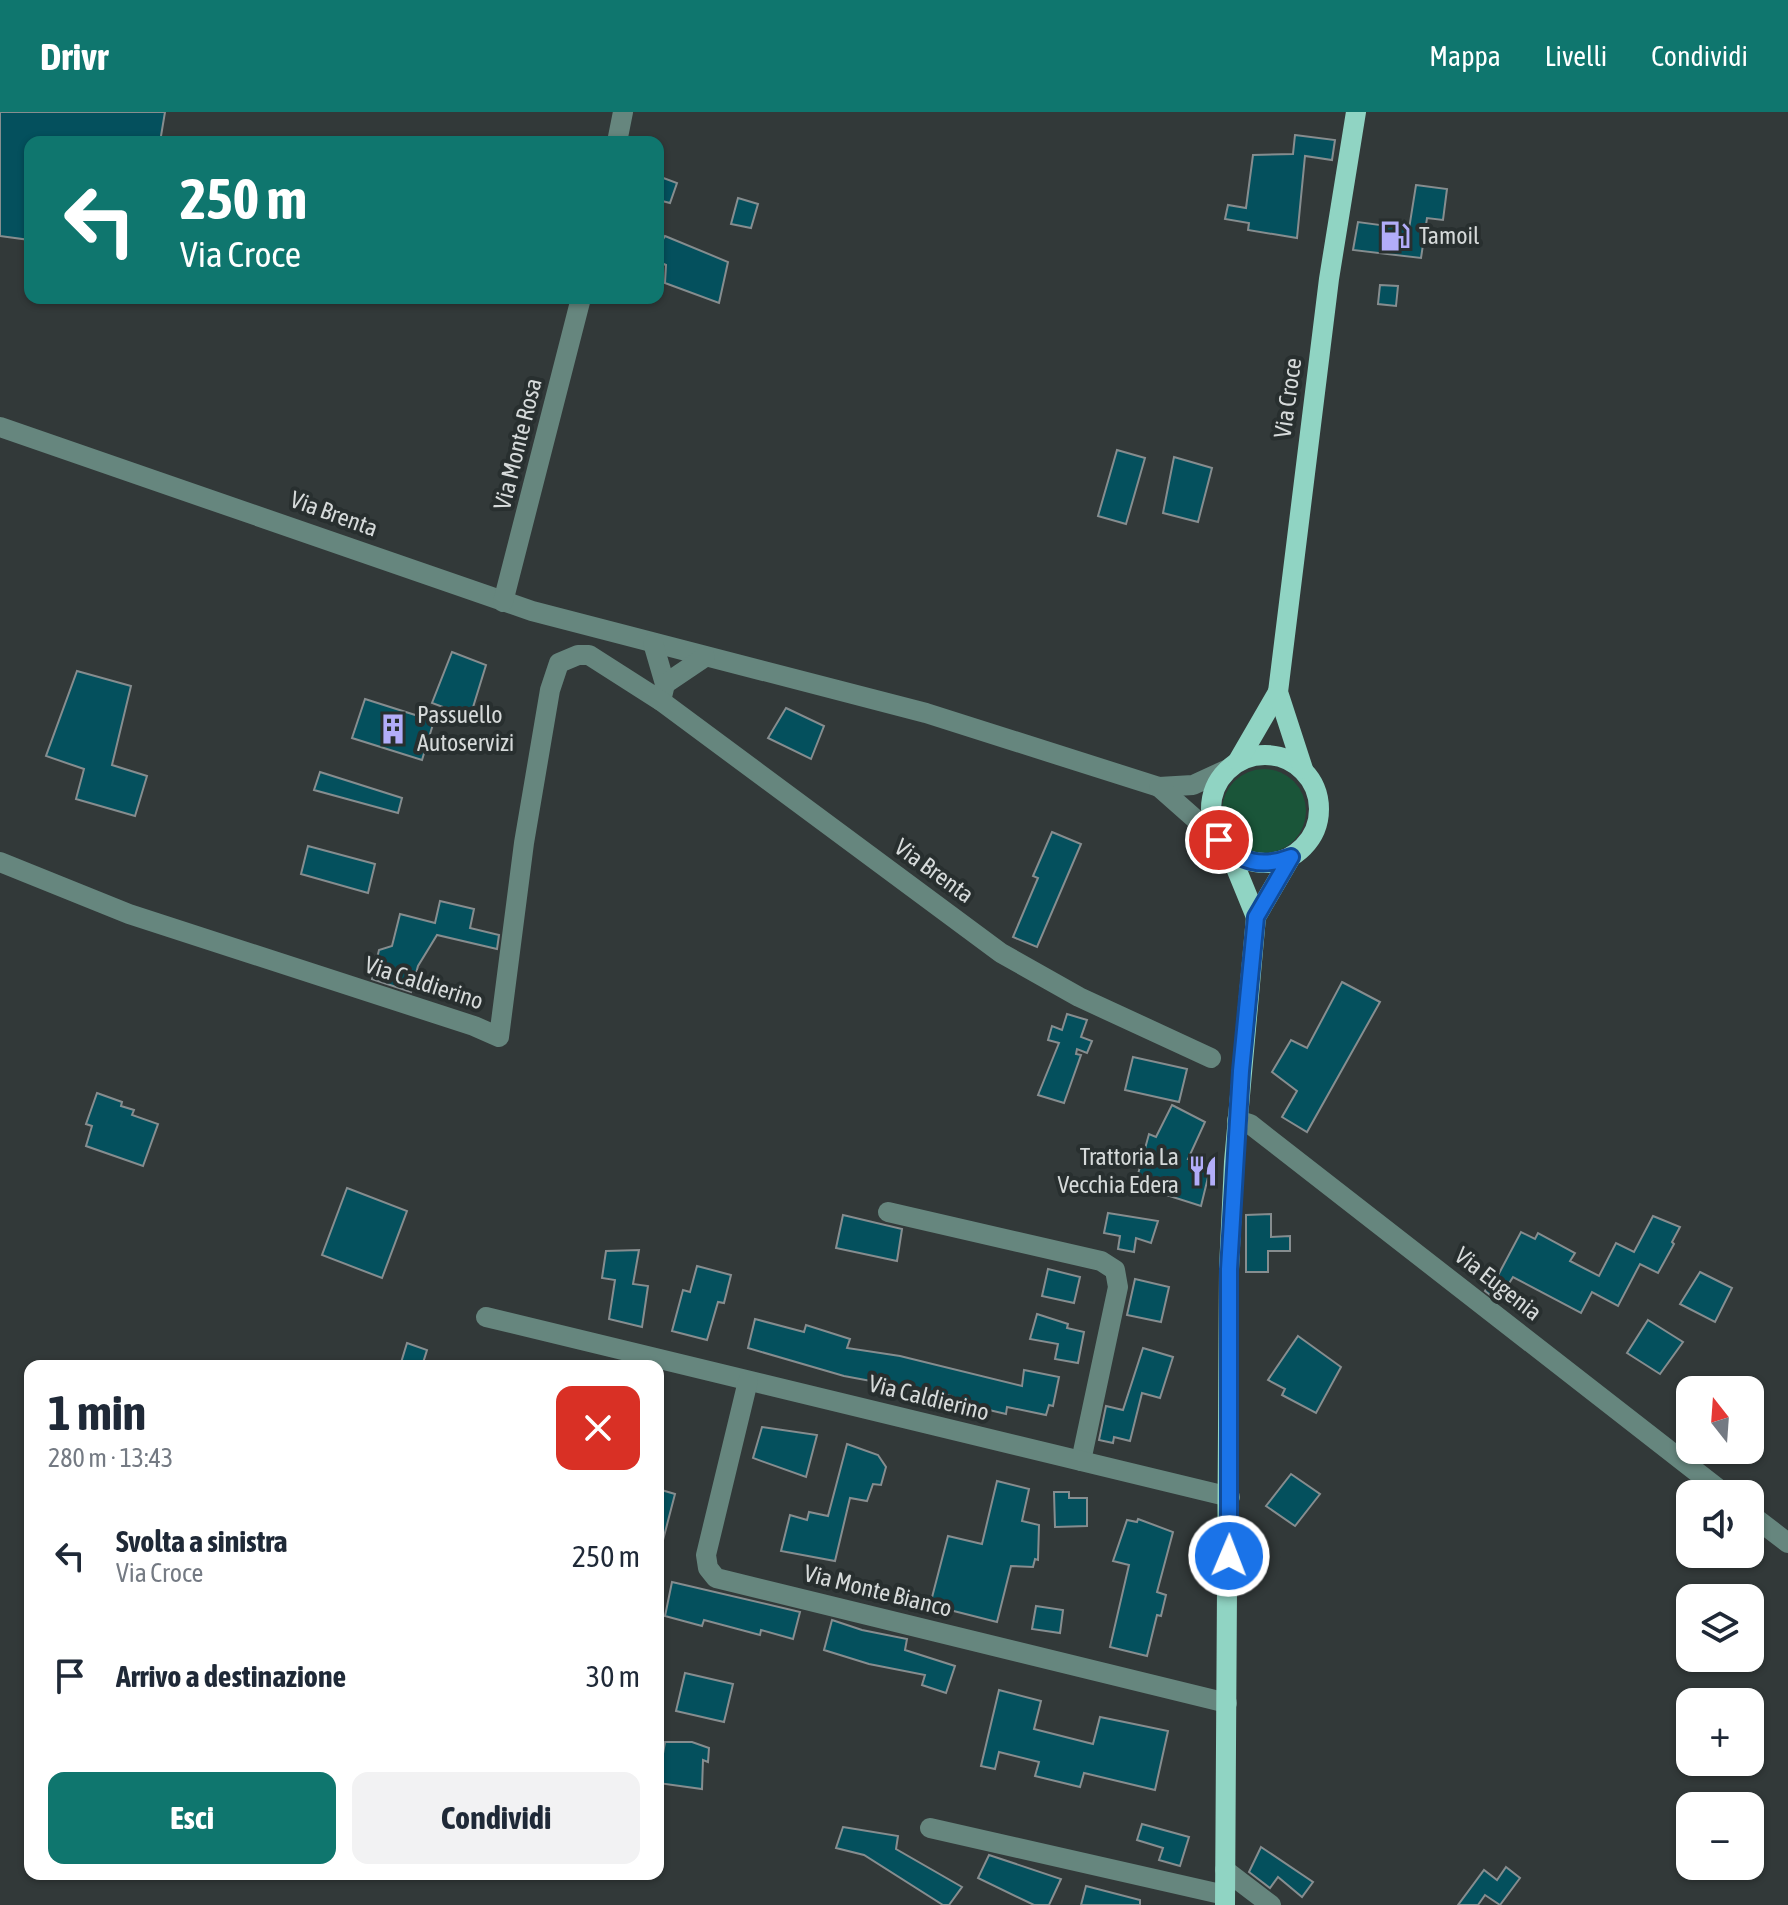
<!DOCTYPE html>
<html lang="it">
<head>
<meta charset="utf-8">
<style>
	body { margin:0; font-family:"Asap Condensed",sans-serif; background:#f2f2f3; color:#1f2937; height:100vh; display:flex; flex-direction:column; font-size:30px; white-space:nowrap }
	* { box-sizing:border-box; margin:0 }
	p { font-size:26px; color:#747a83 }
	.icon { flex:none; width:44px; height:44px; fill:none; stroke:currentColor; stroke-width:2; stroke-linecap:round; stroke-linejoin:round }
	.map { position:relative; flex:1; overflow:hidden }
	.details { position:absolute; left:24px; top:1248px; width:640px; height:520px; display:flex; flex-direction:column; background:#fff; border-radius:16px; box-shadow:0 2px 6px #0004 }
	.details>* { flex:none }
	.hud { position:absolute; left:24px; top:24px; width:640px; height:168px; border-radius:16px; box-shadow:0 2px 6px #0004; background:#0f766e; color:#fff; overflow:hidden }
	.needle { width:52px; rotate:343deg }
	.buttons { position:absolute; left:1676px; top:1264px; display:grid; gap:16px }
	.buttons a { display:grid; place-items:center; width:88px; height:88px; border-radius:16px; background:#fff; box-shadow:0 2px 6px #0004; font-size:40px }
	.pin { position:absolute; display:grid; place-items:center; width:68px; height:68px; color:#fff; margin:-34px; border:4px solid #fff; border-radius:50%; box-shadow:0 2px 8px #0007 }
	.me { position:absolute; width:88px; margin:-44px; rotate:1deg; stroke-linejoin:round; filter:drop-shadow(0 0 6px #0008) }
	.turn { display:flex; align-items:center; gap:28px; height:168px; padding:0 24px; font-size:36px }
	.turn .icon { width:104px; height:104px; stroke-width:2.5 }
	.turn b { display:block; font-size:56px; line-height:68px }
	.round { display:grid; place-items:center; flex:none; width:84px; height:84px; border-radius:16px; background:#f2f2f3 }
	.headline { display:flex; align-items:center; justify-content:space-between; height:136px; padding:0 24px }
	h1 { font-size:48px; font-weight:700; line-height:60px }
	.button { display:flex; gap:16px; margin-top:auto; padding:16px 24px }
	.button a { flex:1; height:92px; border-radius:16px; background:#0f766e; color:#fff; font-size:32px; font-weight:700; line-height:92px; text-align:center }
	.button a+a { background:#f2f2f3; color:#1f2937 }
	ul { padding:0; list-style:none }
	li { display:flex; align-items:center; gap:24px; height:120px; padding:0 24px }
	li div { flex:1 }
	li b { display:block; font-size:30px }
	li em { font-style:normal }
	header { display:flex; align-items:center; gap:48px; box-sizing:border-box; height:112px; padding:0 40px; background:#0f766e; color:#fff }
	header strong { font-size:38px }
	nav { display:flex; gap:44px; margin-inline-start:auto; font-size:28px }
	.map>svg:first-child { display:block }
	.green { fill:#1a5539 }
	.building { fill:#04505d; stroke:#868d8f; stroke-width:2 }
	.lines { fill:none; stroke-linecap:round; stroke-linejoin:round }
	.minor { stroke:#66867e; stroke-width:20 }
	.major { stroke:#90d4c3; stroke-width:20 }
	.route-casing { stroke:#114b97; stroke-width:20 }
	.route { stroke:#1a73e8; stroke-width:14 }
	.labels { text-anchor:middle; stroke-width:8; stroke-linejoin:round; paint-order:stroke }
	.poi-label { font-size:24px; fill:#d6dada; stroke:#282f2f; text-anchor:start }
	.street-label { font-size:24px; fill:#d6dada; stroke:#282f2f }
</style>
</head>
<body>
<header>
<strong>Drivr</strong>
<nav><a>Mappa</a><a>Livelli</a><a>Condividi</a></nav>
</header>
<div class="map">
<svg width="1788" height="1793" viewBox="0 0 1788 1793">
	<rect width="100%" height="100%" fill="#323939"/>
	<circle class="green" cx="1264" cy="699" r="42"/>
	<g class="building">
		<polygon points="0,0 165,0 160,30 30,30 30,128 0,124"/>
		<polygon points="1295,23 1335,28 1332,48 1305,44 1297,126 1248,118 1249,111 1225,107 1228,93 1246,96 1253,43 1293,42"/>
		<polygon points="658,64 677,71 670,91 658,88"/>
		<polygon points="1416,73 1447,77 1443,108 1427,106 1421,146 1353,138 1358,110 1409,117"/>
		<polygon points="738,86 758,92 751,116 731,112"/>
		<polygon points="665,124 728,150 719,191 665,171 666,153 659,150 659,134"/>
		<polygon points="1380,173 1398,174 1396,194 1378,192"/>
		<polygon points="1117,338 1145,346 1126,412 1098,404"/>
		<polygon points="1174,345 1212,356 1198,410 1163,401"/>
		<polygon points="452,540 486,553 470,605 432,591"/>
		<polygon points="77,559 131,574 112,653 147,664 135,704 76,687 84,657 46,644"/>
		<polygon points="365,587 434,609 422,648 352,626"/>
		<polygon points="786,596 824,614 811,647 768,626"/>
		<polygon points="320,660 402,686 398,701 314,678"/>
		<polygon points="1052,720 1081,732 1037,835 1013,825 1038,766 1033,764"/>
		<polygon points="308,734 375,752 368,781 301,762"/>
		<polygon points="440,789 474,797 470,816 499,823 497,837 437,823 418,854 411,880 372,867 379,838 392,834 400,802 435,811"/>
		<polygon points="1342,870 1380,890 1307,1020 1282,1005 1297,979 1272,960 1291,928 1307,936"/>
		<polygon points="1067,902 1087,908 1081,925 1092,929 1087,941 1077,937 1076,942 1081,943 1064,991 1038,983 1059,931 1048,928 1052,914 1062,918"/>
		<polygon points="1133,945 1187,957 1179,990 1125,978"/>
		<polygon points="97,981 122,990 121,994 134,998 132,1003 158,1012 143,1054 86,1034 92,1014 86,1012"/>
		<polygon points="1172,993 1205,1010 1188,1047 1211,1053 1201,1094 1135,1073 1149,1022 1156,1025"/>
		<polygon points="347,1076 407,1099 382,1166 322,1143"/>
		<polygon points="1108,1101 1158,1109 1151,1131 1136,1126 1134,1140 1118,1137 1120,1124 1104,1121"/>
		<polygon points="1271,1102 1271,1125 1290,1124 1290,1139 1268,1139 1268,1160 1246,1160 1246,1103"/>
		<polygon points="843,1103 902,1117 897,1149 836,1136"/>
		<polygon points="1653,1104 1680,1115 1672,1130 1674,1132 1658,1161 1640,1152 1618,1194 1592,1180 1581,1201 1513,1165 1498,1189 1485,1179 1492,1167 1495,1169 1521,1120 1535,1127 1538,1121 1575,1141 1570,1149 1599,1164 1616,1131 1634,1140"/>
		<polygon points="639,1138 633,1172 648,1174 642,1215 609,1207 615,1168 602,1166 606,1139"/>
		<polygon points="697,1154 731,1163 724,1191 718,1190 707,1228 672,1219 683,1178 690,1180"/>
		<polygon points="1048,1157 1080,1165 1074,1191 1042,1184"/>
		<polygon points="1700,1160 1732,1176 1715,1210 1680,1192"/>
		<polygon points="1135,1167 1169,1175 1161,1210 1127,1203"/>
		<polygon points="1037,1202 1068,1212 1067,1216 1084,1220 1078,1251 1055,1247 1058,1232 1030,1227"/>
		<polygon points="755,1207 804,1220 806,1213 850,1227 847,1236 900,1244 1022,1274 1024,1258 1059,1265 1053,1294 1049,1293 1046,1303 1007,1295 1006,1302 951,1289 952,1284 844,1264 748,1236"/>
		<polygon points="1648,1208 1683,1230 1660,1262 1627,1241"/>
		<polygon points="1298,1224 1341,1255 1316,1301 1282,1283 1285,1277 1268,1268"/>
		<polygon points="407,1231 427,1238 422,1254 400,1254"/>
		<polygon points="1143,1236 1173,1245 1160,1286 1142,1281 1130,1329 1114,1325 1113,1331 1099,1328 1106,1294 1123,1298"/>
		<polygon points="762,1315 817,1323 806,1365 753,1346"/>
		<polygon points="847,1332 878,1343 886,1355 881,1373 873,1372 867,1389 850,1386 835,1449 781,1439 790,1403 807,1408 809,1400 828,1404"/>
		<polygon points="1291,1362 1320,1382 1295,1414 1266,1394"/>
		<polygon points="997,1369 1029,1377 1022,1409 1039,1413 1038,1448 1035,1447 1033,1455 1011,1454 997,1510 930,1493 948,1424 982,1432"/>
		<polygon points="658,1377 675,1382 663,1428 658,1427"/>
		<polygon points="1054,1380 1069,1380 1069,1386 1087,1386 1087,1414 1055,1415"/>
		<polygon points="1138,1407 1173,1420 1157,1480 1166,1483 1161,1504 1157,1503 1147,1544 1110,1535 1129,1453 1113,1449 1127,1408 1137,1410"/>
		<polygon points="672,1470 800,1500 793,1527 761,1518 760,1523 704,1508 702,1514 665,1504"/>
		<polygon points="1036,1494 1063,1498 1060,1521 1032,1517"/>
		<polygon points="832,1508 862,1518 907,1527 905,1538 955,1554 946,1581 922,1573 925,1563 869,1552 824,1538"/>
		<polygon points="685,1561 733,1572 724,1610 676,1599"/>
		<polygon points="999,1578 1041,1589 1034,1617 1093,1632 1100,1605 1168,1619 1155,1678 1084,1661 1080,1675 1035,1664 1039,1650 999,1640 995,1657 981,1654"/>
		<polygon points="665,1630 692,1630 709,1636 708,1650 703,1648 702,1677 658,1671"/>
		<polygon points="1142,1712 1189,1725 1180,1754 1159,1748 1163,1736 1137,1728"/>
		<polygon points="843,1715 898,1724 896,1737 962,1775 949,1793 943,1793 864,1743 836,1736"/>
		<polygon points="1261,1735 1313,1770 1302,1785 1278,1765 1270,1776 1249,1760"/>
		<polygon points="989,1743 1061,1767 1049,1793 1034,1793 978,1766"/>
		<polygon points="1506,1755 1520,1766 1500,1793 1485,1783 1478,1793 1458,1793 1484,1758 1497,1768"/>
		<polygon points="1086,1774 1140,1788 1140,1793 1081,1793"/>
	</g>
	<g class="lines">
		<g class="minor">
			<polyline points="617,30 623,0"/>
			<polyline points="0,315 532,499 926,601 1159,675 1193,673 1228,657"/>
			<polyline points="503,490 581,186"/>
			<polyline points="653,531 665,572 661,589"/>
			<polyline points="665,572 705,545"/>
			<polyline points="1159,675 1219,728"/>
			<polyline points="0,750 129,802 474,914 499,925 524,731 550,578 559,551 578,543 589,543 661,589 1001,841 1079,885 1211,946"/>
			<polyline points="1237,1008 1250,1012 1725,1382"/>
			<polyline points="888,1100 1101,1149 1115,1158 1118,1175 1081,1349"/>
			<polyline points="486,1205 1230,1385"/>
			<polyline points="748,1269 706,1443 708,1456 716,1466 1227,1591"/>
			<polyline points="1750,1402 1788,1431"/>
			<polyline points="930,1716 1225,1783"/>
			<polyline points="1225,1758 1271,1793"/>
		</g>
		<g class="major">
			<circle cx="1265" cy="697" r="54"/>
			<polyline points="1238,649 1278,580"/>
			<polyline points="1303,657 1278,580 1329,167 1356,0"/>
			<polyline points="1229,739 1256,805"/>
			<polyline points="1225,1793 1229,1157 1234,1050 1256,805 1291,745"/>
		</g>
	</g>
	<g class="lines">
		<g class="route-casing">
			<path id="route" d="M1219,728C1240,751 1262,756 1291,745L1256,805L1241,959L1229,1157V1444"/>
		</g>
		<use href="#route" class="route"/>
	</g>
	<defs>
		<g id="fuel-bare" transform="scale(2.4)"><path d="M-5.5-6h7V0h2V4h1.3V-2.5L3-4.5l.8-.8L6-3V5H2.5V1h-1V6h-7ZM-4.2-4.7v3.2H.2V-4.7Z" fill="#b2adf9" stroke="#282f2f" stroke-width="2.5" paint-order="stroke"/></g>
		<g id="building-bare" transform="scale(2.4)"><path d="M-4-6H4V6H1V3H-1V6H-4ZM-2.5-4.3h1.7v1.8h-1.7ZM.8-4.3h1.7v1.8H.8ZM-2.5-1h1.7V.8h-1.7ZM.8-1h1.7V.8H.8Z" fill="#b2adf9" stroke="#282f2f" stroke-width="2.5" paint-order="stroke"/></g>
		<g id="restaurant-bare" transform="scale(2.4)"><path d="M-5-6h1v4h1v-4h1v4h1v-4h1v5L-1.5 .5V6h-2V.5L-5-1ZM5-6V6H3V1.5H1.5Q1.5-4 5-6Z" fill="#b2adf9" stroke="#282f2f" stroke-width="2.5" paint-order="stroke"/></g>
	</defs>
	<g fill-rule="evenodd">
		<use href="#fuel-bare" x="1395" y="124"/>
		<use href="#building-bare" x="393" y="617"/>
		<use href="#restaurant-bare" x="1203" y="1059"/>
	</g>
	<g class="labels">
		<g class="poi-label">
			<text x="1419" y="132">Tamoil</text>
			<text x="417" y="611">Passuello<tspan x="417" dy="28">Autoservizi</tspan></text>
			<text x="1179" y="1053" text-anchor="end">Trattoria La<tspan x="1179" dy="28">Vecchia Edera</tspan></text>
		</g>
		<g class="street-label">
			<text transform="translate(1288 286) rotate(-82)" y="8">Via Croce</text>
			<text transform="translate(518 332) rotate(-76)" y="8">Via Monte Rosa</text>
			<text transform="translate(334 402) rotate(20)" y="8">Via Brenta</text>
			<text transform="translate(934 759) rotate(36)" y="8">Via Brenta</text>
			<text transform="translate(424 871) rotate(18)" y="8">Via Caldierino</text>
			<text transform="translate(1498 1172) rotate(38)" y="8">Via Eugenia</text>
			<text transform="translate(929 1286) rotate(14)" y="8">Via Caldierino</text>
			<text transform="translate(878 1479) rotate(14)" y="8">Via Monte Bianco</text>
		</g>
	</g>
</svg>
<div class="buttons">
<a><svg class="needle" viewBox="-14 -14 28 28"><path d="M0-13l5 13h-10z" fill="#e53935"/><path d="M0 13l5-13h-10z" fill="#747a83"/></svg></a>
<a><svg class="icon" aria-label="sound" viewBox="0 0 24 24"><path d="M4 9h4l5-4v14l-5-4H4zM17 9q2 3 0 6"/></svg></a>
<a><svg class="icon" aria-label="layers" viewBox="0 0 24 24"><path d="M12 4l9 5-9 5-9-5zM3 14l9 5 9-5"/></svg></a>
<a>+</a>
<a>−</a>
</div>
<div class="pin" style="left:1219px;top:728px;background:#d93025"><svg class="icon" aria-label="arrive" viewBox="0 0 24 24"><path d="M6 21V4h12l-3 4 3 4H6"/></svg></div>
<svg class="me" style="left:1229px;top:1444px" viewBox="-20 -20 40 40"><circle r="17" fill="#1a73e8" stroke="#fff" stroke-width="3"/><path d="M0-11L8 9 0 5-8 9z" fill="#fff"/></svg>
<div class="hud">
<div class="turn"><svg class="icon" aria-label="left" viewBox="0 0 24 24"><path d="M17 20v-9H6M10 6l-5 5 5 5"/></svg><div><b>250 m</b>Via Croce</div></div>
</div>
<section class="details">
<div class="headline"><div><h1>1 min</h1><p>280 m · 13:43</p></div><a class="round" style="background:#d93025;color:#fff"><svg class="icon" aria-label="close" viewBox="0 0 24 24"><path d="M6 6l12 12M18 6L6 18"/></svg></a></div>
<ul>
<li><svg class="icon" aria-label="left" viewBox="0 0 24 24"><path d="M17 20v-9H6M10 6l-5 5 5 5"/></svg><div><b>Svolta a sinistra</b><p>Via Croce</p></div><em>250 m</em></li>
<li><svg class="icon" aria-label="arrive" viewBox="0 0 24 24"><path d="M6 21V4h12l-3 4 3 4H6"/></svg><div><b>Arrivo a destinazione</b></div><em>30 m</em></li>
</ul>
<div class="button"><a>Esci</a><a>Condividi</a></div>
</section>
</div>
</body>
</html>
